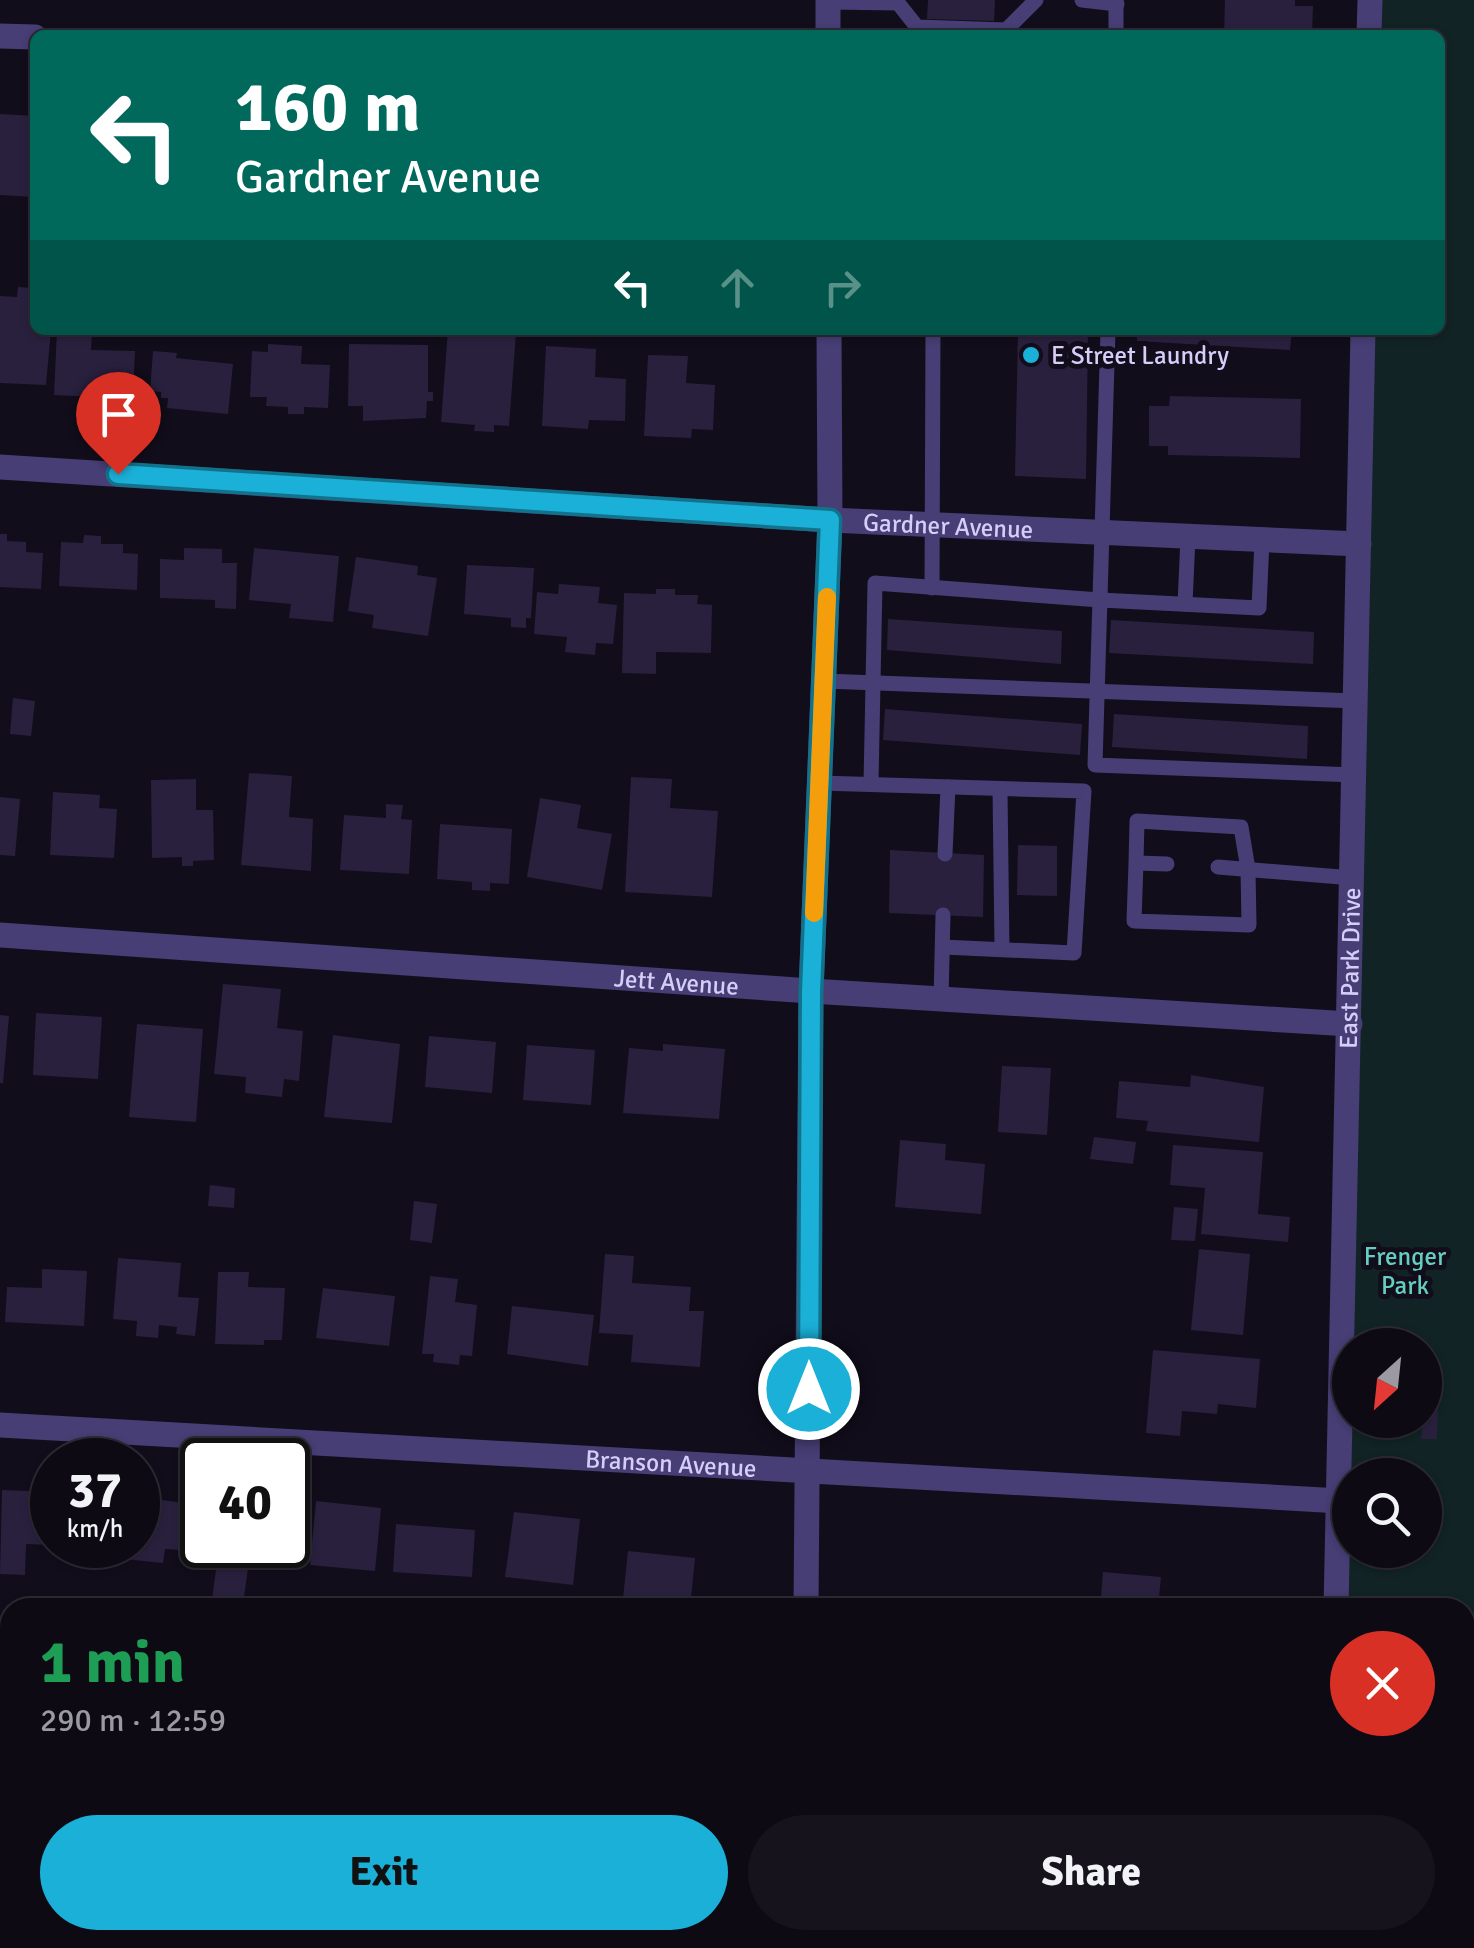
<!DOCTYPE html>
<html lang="en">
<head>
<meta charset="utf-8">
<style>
	body { margin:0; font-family:Signika,sans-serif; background:#16131d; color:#f1f3f6; height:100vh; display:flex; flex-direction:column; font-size:38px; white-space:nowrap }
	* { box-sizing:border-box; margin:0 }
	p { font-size:32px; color:#9a9aa0 }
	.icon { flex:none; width:55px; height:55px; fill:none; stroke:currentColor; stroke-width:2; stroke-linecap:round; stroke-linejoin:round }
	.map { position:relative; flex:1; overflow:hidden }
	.side { position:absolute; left:0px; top:1598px; width:1475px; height:352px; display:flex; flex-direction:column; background:#0d0a14; border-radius:30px 30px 0 0; box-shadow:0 2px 8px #0004,0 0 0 2px #2d2b34 }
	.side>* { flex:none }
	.hud { position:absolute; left:30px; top:30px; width:1415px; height:305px; border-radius:15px; box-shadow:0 2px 8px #0004,0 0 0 2px #2d2b34; background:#00695c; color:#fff; overflow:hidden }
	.needle { width:65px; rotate:207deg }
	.tools { position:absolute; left:1332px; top:1328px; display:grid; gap:20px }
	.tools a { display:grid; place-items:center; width:110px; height:110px; border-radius:50%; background:#0d0a14; box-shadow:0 2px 8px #0004,0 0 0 2px #2d2b34; font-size:50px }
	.speed { position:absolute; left:30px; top:1438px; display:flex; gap:20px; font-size:50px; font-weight:700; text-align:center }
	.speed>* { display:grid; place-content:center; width:130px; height:130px; border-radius:50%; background:#0d0a14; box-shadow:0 2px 8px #0004,0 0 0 2px #2d2b34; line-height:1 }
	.speed small { font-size:25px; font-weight:400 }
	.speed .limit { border:5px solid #111; border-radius:15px; background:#fff; color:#111 }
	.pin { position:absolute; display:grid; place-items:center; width:85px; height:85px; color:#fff; margin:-102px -42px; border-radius:50% 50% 50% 0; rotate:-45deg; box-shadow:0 0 10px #0007 }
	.pin .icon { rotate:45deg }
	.me { position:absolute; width:110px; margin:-55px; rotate:0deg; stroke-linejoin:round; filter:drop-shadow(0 0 8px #0008) }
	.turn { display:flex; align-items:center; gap:35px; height:210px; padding:0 40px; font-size:45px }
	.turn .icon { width:130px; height:130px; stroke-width:2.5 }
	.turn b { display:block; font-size:70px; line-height:85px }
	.lanes { display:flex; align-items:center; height:95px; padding:0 40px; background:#0003; justify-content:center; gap:50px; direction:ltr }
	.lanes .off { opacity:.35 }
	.round { display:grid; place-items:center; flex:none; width:105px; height:105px; border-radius:52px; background:#16131d }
	.headline { display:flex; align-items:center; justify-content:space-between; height:170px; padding:0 40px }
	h1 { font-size:60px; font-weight:700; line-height:75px; color:#1e9e55 }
	.primary-button { display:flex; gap:20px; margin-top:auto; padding:20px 40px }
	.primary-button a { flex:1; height:115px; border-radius:60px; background:#1bb0d8; color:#111; font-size:40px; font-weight:700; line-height:115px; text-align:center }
	.primary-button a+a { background:#16131d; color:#f1f3f6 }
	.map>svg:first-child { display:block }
	.green { fill:#112324; fill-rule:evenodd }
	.building { fill:#29203e }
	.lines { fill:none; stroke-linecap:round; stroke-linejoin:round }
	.service { stroke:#463e74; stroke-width:15 }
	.minor { stroke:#463e74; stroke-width:25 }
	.tertiary { stroke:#463e74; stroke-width:25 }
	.route-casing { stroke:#12728c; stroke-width:25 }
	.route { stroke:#1bb0d8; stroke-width:18 }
	.slow { stroke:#f59e0b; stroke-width:18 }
	.poi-dot { fill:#1bb0d8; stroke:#110d1b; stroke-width:4 }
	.labels { text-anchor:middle; stroke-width:10; stroke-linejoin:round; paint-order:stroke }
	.poi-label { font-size:25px; fill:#d7cdf9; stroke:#110d1b; text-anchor:start }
	.street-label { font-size:25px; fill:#d7cdf9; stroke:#110d1b }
	.park-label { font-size:25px; fill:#64cfc0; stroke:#110d1b }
</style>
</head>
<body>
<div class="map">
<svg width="1474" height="1948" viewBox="0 0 1474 1948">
	<rect width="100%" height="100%" fill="#110d1b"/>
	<path class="green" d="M1369,0H1474V1948H1321L1322,1940H1465V1608L1330,1607L1361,330H1440V35H1368ZM1350,1345H1425V1420H1350ZM1350,1475H1425V1550H1350Z"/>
	<g class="building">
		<polygon points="928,0 995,0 994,21 927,19"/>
		<polygon points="1225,0 1295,0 1295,6 1313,6 1312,35 1224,35"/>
		<polygon points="0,114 35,116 34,197 0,195"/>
		<polygon points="18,287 35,288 35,330 51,330 46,385 0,383 0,296 17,297"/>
		<polygon points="57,330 92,330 91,350 135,351 133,393 99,392 99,397 54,395"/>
		<polygon points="448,330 516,333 509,426 494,425 494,432 474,431 475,425 441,422"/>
		<polygon points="1018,330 1088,330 1086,479 1015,476"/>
		<polygon points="1137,330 1292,330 1290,350 1137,341"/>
		<polygon points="268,344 302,346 301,364 330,365 328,408 304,407 304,414 288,414 288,407 266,406 267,397 250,397 252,351 268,352"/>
		<polygon points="349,344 428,345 428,392 433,392 433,401 427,401 426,418 363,421 363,406 348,406"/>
		<polygon points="546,346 596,349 595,377 626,379 625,421 589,420 588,429 542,426"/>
		<polygon points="153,351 177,353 176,358 233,364 228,414 167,408 168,398 161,398 161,392 150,391"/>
		<polygon points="648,355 688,356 686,383 715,385 713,430 692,429 691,438 644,436"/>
		<polygon points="1170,396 1301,399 1300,458 1168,455 1168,446 1149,446 1149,406 1169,406"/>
		<polygon points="0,534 7,534 7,541 26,542 26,552 43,553 41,589 0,587"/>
		<polygon points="84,535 101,536 101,544 123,544 123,553 138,554 137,590 59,586 61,542 83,543"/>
		<polygon points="184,548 222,549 222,563 237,563 236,609 215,608 215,600 160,598 160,559 184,560"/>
		<polygon points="254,548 339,556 333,622 289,618 291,604 249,600"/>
		<polygon points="356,557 418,566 417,575 437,578 428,636 372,628 374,615 348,611"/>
		<polygon points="467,565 534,568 531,618 526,618 526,628 511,627 511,618 464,614"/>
		<polygon points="559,584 600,587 598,603 617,605 613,644 596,643 595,655 565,652 567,637 534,634 537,592 558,594"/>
		<polygon points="656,589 675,589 675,595 698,595 697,604 712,605 711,653 656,652 656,674 622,673 624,593 656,594"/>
		<polygon points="888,619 1062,631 1061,664 887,650"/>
		<polygon points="1111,620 1314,632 1313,664 1109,653"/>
		<polygon points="13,698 35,701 31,736 10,734"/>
		<polygon points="885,709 1082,724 1080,755 883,740"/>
		<polygon points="1114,714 1308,726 1307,759 1112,747"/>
		<polygon points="249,773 292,776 289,817 313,819 311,871 241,865"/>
		<polygon points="631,777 672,779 670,808 718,811 712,897 625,892"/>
		<polygon points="196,779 196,810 213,810 214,860 193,861 193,866 182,866 182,857 152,858 151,780"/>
		<polygon points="53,792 100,795 99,808 117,809 114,858 50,855"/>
		<polygon points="0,797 20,799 15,856 0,855"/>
		<polygon points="540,798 581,805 577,828 612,834 602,890 527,877"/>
		<polygon points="386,804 403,805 401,819 412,820 409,874 340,870 344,815 386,818"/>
		<polygon points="440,824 512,829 509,884 490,883 490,891 472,890 472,882 437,879"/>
		<polygon points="1018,845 1057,846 1057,896 1017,895"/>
		<polygon points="890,850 984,855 983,917 889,913"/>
		<polygon points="223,984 281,989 277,1028 303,1031 299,1081 284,1079 282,1097 245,1093 246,1077 214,1074"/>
		<polygon points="36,1013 102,1017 98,1079 33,1075"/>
		<polygon points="0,1015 9,1016 3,1083 0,1083"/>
		<polygon points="137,1024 203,1029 196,1122 129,1117"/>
		<polygon points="333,1035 400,1044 392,1123 324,1117"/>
		<polygon points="429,1036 496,1042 492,1093 425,1087"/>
		<polygon points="663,1044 725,1049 719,1119 623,1113 629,1048 663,1051"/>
		<polygon points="527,1045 595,1050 591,1105 523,1100"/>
		<polygon points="1002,1066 1051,1068 1047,1135 998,1132"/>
		<polygon points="1191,1075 1264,1087 1259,1142 1146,1131 1148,1121 1116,1118 1119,1081 1190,1087"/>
		<polygon points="1094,1137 1136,1142 1133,1164 1090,1159"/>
		<polygon points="900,1140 946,1144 945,1160 985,1164 981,1214 895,1207"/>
		<polygon points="1173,1145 1263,1152 1258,1214 1290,1217 1288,1242 1201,1234 1205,1188 1170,1185"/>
		<polygon points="210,1185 235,1188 234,1208 208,1206"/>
		<polygon points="414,1201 437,1204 432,1243 410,1240"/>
		<polygon points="1174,1207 1198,1209 1195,1241 1171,1240"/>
		<polygon points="1199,1249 1250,1254 1243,1335 1191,1330"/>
		<polygon points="605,1254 634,1256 632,1283 691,1287 689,1311 704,1311 700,1367 631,1362 633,1335 599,1333"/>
		<polygon points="118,1258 181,1263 178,1297 199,1298 195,1336 176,1334 177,1327 159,1325 158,1338 136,1336 137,1321 113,1319"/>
		<polygon points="42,1269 87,1271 84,1326 5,1322 7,1287 42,1288"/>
		<polygon points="218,1272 249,1272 248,1287 285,1288 282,1340 264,1340 264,1345 215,1344"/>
		<polygon points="430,1276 458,1279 455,1302 477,1305 472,1356 460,1355 459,1365 433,1362 434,1354 422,1354"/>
		<polygon points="323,1288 395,1296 389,1346 316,1338"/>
		<polygon points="512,1306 594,1315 588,1366 507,1354"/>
		<polygon points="1153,1350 1260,1359 1256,1408 1218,1404 1217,1414 1182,1411 1180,1436 1146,1433"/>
		<polygon points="1425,1409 1438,1410 1437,1439 1421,1439"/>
		<polygon points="2,1490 52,1492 52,1545 26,1544 25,1575 0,1574"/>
		<polygon points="198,1496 202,1496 202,1545 275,1545 273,1557 250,1554 243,1604 212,1600 218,1554 196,1551 199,1529 194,1529"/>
		<polygon points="138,1497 185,1503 181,1550 165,1549 163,1563 113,1558 114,1545 138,1545"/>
		<polygon points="316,1501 381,1508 375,1571 310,1565"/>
		<polygon points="514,1512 580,1519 573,1585 505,1577"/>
		<polygon points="396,1524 475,1530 472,1577 393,1572"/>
		<polygon points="628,1551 695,1558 690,1608 619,1608 620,1598 623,1598"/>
		<polygon points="1103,1572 1161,1577 1158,1608 1100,1608"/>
	</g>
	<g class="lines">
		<g class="service">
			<polyline points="1082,0 1117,4"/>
			<polyline points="828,2 898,3 917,27 1006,30 1036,0"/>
			<polyline points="1116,35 1116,0"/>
			<polyline points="1108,330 1095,765 1355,775"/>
			<polyline points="932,588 933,330"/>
			<polyline points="1185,604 1188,537"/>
			<polyline points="824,681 1356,701"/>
			<polyline points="820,783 1084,791 1074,953 943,947"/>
			<polyline points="871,784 875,583 1100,600 1259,608 1262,540"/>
			<polyline points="1000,789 1002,949"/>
			<polyline points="945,854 948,787"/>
			<polyline points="1136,863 1137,821 1241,827 1248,869 1249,925 1134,921 1136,863 1167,864"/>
			<polyline points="1218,867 1353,878"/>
			<polyline points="941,999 943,915"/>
			<polyline points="21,1940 21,1948"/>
			<polyline points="540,1940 541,1948"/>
			<polyline points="1137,1948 1137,1940"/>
		</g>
		<g class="minor">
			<polyline points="1369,35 1370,0"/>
			<polyline points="0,36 35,37"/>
			<path id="s1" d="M0,467L830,520L1359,544"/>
			<path id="s2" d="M0,935L811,991L1350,1024"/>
			<path id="s3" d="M0,1425L1341,1501"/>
			<path id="s4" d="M1336,1608L1363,330"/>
			<polyline points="0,1883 10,1884"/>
			<polyline points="332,1940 337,1948"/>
			<polyline points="1035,1940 1094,1948"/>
			<polyline points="1321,1948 1322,1940"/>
		</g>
		<g class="tertiary">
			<polyline points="828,35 828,0"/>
			<polyline points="806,1608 811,991 830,520 829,330"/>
			<polyline points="811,1948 811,1940"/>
		</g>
	</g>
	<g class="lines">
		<g class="route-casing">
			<polyline id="route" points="118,474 830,520 811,992 809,1389"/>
		</g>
		<use href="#route" class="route"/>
		<polyline class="slow" points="814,913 827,597"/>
	</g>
	<circle class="poi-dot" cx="1031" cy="355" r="10"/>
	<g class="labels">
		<g class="poi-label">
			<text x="1051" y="364">E Street Laundry</text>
		</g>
		<g class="street-label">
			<text dy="9" stroke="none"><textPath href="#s1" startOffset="950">Gardner Avenue</textPath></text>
			<text dy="9" stroke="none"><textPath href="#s4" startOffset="640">East Park Drive</textPath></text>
			<text dy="9" stroke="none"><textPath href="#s2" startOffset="678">Jett Avenue</textPath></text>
			<text dy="9" stroke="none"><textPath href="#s3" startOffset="672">Branson Avenue</textPath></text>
		</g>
		<g class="park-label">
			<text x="1405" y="1265">Frenger<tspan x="1405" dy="29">Park</tspan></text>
		</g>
	</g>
</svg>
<div class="tools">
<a><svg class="needle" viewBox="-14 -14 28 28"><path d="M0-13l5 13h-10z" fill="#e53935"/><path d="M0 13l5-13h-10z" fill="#9a9aa0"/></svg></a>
<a><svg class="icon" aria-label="search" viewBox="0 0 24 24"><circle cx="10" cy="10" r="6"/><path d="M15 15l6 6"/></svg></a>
</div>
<div class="speed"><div>37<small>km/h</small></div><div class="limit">40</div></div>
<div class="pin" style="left:118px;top:474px;background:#d93025"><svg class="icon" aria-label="arrive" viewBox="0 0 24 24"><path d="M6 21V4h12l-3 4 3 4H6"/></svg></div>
<svg class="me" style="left:809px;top:1389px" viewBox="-20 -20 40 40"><circle r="17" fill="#1bb0d8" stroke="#fff" stroke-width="3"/><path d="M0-11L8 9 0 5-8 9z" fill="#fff"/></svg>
<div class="hud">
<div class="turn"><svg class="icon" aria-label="left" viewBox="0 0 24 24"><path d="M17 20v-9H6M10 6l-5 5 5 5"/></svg><div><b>160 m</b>Gardner Avenue</div></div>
<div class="lanes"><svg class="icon" aria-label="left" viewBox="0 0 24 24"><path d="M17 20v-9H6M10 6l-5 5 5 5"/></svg><svg class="icon off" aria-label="ahead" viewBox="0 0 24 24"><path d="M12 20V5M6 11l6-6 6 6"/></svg><svg class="icon off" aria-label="right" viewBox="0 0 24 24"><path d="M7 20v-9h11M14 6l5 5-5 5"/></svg></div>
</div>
<section class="side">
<div class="headline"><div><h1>1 min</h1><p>290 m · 12:59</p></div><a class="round" style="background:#d93025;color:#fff"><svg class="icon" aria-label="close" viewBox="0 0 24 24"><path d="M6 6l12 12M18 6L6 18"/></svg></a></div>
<div class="primary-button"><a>Exit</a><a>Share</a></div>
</section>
</div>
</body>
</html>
